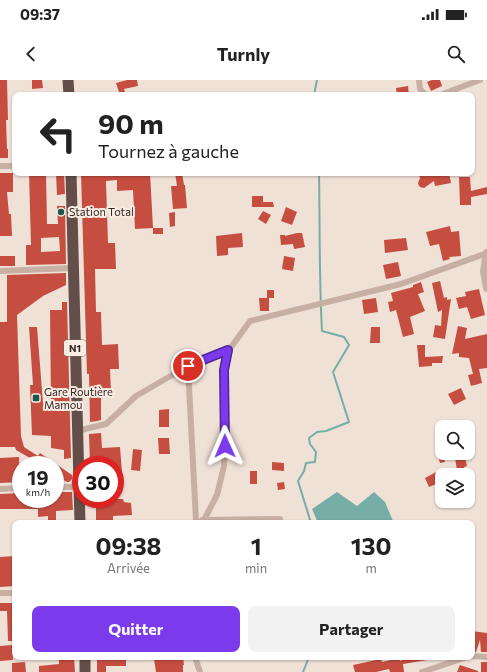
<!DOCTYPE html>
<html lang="fr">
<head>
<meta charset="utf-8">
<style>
	body { margin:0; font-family:Commissioner,sans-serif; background:#f2f2f2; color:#222; height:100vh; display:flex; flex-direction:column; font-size:15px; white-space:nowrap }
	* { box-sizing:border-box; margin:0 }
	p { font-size:13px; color:#767676 }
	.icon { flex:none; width:22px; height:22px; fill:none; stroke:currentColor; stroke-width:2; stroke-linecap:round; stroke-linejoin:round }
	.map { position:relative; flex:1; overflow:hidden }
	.sheet { position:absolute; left:12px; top:440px; width:463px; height:140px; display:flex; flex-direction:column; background:#fff; border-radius:8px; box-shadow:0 1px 3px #0004 }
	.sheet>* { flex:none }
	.top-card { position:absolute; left:12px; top:12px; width:463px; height:84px; border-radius:8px; box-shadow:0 1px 3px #0004; background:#fff; color:#222; overflow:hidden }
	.controls { position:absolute; left:435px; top:340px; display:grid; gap:8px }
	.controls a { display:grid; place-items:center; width:40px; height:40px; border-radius:8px; background:#fff; box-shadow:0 1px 3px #0004; font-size:20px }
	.speed { position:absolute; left:12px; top:376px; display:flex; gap:8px; font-size:20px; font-weight:700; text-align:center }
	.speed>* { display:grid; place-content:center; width:52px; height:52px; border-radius:50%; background:#fff; box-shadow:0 1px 3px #0004; line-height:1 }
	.speed small { font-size:10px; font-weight:400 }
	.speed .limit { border:6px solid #d22; background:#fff; color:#111 }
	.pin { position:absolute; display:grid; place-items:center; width:34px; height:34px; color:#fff; margin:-17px; border:2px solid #fff; border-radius:50%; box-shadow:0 1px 4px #0007 }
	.me { position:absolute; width:44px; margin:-22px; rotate:359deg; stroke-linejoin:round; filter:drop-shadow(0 0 3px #0008) }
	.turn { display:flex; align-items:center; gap:14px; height:84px; padding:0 20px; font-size:18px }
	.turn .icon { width:52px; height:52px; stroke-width:2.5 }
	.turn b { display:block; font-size:28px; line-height:34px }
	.eta { display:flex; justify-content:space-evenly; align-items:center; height:68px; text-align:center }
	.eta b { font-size:24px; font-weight:700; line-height:28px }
	.primary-button { display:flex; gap:8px; margin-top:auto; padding:8px 20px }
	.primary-button a { flex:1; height:46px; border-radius:8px; background:#7c3aed; color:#fff; font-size:16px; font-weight:700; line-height:46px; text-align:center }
	.primary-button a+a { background:#f2f2f2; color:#222 }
	.status { display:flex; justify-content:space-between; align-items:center; height:28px; padding:0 20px; background:#fff; direction:ltr }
	.status svg { height:11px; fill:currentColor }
	header { display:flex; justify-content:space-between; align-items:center; height:52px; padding:0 20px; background:#fff; font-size:18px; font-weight:700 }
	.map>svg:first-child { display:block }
	.water { fill:#77ada7 }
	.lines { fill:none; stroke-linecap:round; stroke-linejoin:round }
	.stream { stroke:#77ada7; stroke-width:2 }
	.building { fill:#c54e41; fill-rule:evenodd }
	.minor { stroke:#c8afa4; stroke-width:6 }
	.tertiary { stroke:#c8afa4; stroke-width:8 }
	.trunk { stroke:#644e49; stroke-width:11 }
	.route-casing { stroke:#51269a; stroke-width:10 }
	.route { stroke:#7c3aed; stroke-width:7 }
	.poi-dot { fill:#1c544f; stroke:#f8ece3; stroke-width:1.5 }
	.labels { text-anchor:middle; stroke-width:4; stroke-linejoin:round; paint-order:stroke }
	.shield { fill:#f8ece3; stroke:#6e635e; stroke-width:1 }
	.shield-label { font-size:10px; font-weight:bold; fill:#332825 }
	.poi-label { font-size:11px; fill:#332825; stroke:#f8ece3; text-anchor:start }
</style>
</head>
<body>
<div class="status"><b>09:37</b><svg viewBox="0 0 49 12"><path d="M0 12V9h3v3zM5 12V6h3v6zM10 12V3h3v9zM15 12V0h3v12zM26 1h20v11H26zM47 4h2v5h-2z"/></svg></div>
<header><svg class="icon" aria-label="back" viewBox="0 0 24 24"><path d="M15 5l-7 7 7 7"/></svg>Turnly<svg class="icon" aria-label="search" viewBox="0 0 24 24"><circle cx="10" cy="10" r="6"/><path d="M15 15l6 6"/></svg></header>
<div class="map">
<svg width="487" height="592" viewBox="0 0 487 592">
	<rect width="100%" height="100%" fill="#f0e1d7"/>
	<polygon class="water" points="337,412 357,426 374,412 385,422 393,441 392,443 318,443 312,429"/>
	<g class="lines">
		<g class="stream">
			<polyline points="314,15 317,0"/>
			<path d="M311,443L298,401L304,391L306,383L315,382L316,372L310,364L309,358L317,352L326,351L349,342L333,292L349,265L344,257L322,251C319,199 320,146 319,93"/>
			<polyline points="303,592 309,577"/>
		</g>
	</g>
	<g class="building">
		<polygon points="0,0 7,0 8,40 6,40 7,69 8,69 8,78 0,78"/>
		<polygon points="32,0 42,0 43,8 32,9"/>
		<polygon points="127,0 137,0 138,6 124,9 126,15 120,15 116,3"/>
		<polygon points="432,0 440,0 442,6 431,11 427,2"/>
		<polygon points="408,6 409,15 397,15 396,8"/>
		<polygon points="0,93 13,93 13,112 7,112 9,134 11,134 12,156 0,156"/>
		<path d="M29,93H46L47,144H58L57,126H65L66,184L26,185V165H31ZM59,157L60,171L41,172V158Z"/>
		<polygon points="56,93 64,93 65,114 57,115"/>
		<polygon points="81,93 150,93 153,148 163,148 163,154 153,154 153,148 135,149 133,110 117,111 117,100 106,101 108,163 115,163 116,189 95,189 96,232 101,232 102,265 118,264 119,289 110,289 111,312 101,312 101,340 97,341 90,342 89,294 87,294"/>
		<polygon points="175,93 182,93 184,105 185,105 187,128 173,129 171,106 177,106"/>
		<polygon points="419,93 429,93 430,95 449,93 451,103 435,106 434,101 424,108 420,107 418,104 419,100 420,99"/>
		<polygon points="459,97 470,97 471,111 487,107 487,114 471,117 471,125 460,125"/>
		<polygon points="252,116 263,116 263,122 273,122 274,127 252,127"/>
		<polygon points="286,127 297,132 292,145 281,141"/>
		<polygon points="263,131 271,135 266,144 258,139"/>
		<polygon points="175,132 175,146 170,147 169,133"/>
		<polygon points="450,146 451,152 459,151 461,176 449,177 450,179 443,181 439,164 430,166 426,152"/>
		<polygon points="242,153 243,167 228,168 228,175 217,176 216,156"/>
		<polygon points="297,153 302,153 305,167 294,169 293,164 281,165 280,155 285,155 285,156"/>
		<polygon points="406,158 408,170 385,173 384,160"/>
		<rect x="0" y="176" width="15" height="10"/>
		<polygon points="284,176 295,178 293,191 282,189"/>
		<polygon points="398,182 401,196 386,199 383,185"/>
		<polygon points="66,193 66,205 43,216 17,235 21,356 24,367 38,376 40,373 72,395 72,399 69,402 67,402 55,395 55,385 42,385 16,370 15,367 0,367 0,242 7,242 7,195"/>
		<polygon points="440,201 444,218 447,217 447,220 451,219 445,259 433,257 435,245 441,246 442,230 438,232 432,203"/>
		<polygon points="421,202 424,212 418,214 425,231 410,237 414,254 403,257 396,230 390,232 388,222 393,221 391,213 413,207 413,205"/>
		<polygon points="479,209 485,235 471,239 467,227 459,229 456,218 466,216 465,212"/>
		<rect x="267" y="210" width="7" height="8"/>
		<polygon points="259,218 269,218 269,231 260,231"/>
		<polygon points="376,218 378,232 364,234 362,220"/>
		<polygon points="62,222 67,222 71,378 64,379 64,370 51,368 51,356 32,355 30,305 33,305 29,247 37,247 43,323 51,323 50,230 62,230"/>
		<polygon points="458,246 467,248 465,259 487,254 487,288 479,289 482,303 471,306 468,295 473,294 469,278 459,277 459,273 452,274"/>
		<polygon points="371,247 380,247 380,263 370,263"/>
		<polygon points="417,265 425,265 425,277 443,276 442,283 432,283 432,286 419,287"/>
		<polygon points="461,308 466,319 454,325 448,314"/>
		<polygon points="169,329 169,347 159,347 159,330"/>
		<polygon points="463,340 464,347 438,347 438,344"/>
		<polygon points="101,353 102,368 120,367 122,392 115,393 115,385 90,385 89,354"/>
		<polygon points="158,358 169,358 170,374 159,374"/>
		<polygon points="441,365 445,382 440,383 435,366"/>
		<polygon points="133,369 142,370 140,391 131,390"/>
		<polygon points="454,373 464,373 467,386 464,387 468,395 458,395"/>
		<polygon points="19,377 20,402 0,403 0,378"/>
		<polygon points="272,382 284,383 284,391 272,390"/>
		<rect x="250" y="391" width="7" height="13"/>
		<polygon points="436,392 441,402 429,407 425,398"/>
		<polygon points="284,402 285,409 278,410 277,403"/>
		<polygon points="55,412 72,412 73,430 56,431 56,443 48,443 48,436 38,437 38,429 0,429 0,414 21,413 21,419 55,419"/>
		<polygon points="96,419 123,419 124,422 131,423 132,435 113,436 113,443 96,443"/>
		<polygon points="15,476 15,506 0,507 0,477"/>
		<polygon points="0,523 15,523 15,561 8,561 7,531 0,531"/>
		<polygon points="472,551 487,553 487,572 481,572 480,560 476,572 472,572"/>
		<polygon points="12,565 13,580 0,581 0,566"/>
		<polygon points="59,577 74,577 75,592 39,592 39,586 59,584"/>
		<polygon points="97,577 126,577 126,586 106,586 106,592 97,592"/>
		<polygon points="166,577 183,577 184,585 183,585 183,592 156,592 154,579"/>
		<polygon points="408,577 427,577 427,580 403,584 404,592 390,592 389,589 376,592 355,592 353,585 381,579 382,582 400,578 400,581"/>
		<polygon points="25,582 26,592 12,592 12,583"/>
		<rect x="481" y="582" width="6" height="10"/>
		<polygon points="460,585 478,591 478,592 457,592"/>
	</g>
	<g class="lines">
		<g class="minor">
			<polyline points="419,0 420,9 426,15"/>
			<polyline points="433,15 440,15 480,0"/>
			<polyline points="0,86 15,86"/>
			<polyline points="0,191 73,188"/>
			<polyline points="188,286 196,441"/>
			<polyline points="77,351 106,344 136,316 188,286 229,270"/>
			<polyline points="55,407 79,407"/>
			<polyline points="0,409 21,408"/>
			<polyline points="202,440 280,439"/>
			<polyline points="204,440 217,415 224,386 225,366 224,290 229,270 250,241 401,204 487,173"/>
			<polyline points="0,513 15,513"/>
			<polyline points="472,576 487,577"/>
			<polyline points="195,577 200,592"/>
			<polyline points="422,592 467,577"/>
		</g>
		<polyline class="tertiary" points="487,173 484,191 487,208"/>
		<g class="trunk">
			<polyline points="68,0 69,15"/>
			<polyline points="71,93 80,443"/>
			<polyline points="85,577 85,592"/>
		</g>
	</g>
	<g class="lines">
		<g class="route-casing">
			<polyline id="route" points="188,286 228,270 224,290 225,366"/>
		</g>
		<use href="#route" class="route"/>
	</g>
	<g class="poi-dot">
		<circle cx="61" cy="132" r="4"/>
		<rect x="32" y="314" width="8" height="8" rx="2"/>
	</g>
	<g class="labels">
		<rect class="shield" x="64" y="260" width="22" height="16" rx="3"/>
		<g class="shield-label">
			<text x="75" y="272">N1</text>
		</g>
		<g class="poi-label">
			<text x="69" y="136">Station Total</text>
			<text x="44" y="316">Gare Routière<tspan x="44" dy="13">Mamou</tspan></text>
		</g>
	</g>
</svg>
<div class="controls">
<a><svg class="icon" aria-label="search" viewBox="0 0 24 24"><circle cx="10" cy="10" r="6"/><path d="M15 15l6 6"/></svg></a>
<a><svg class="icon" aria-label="layers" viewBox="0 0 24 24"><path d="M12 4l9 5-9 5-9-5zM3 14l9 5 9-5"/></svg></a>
</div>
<div class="speed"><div>19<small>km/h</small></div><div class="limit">30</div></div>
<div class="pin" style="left:188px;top:286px;background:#d93025"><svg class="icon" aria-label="arrive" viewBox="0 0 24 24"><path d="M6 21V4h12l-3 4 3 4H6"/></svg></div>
<svg class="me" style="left:225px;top:366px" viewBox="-20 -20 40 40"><path d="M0-17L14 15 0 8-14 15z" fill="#7c3aed" stroke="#fff" stroke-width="4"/></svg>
<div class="top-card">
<div class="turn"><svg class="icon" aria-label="left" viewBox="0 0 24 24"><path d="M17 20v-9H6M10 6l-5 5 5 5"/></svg><div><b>90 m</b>Tournez à gauche</div></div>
</div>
<section class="sheet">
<div class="eta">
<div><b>09:38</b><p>Arrivée</p></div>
<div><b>1</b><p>min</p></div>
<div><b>130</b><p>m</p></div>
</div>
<div class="primary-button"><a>Quitter</a><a>Partager</a></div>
</section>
</div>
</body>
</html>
